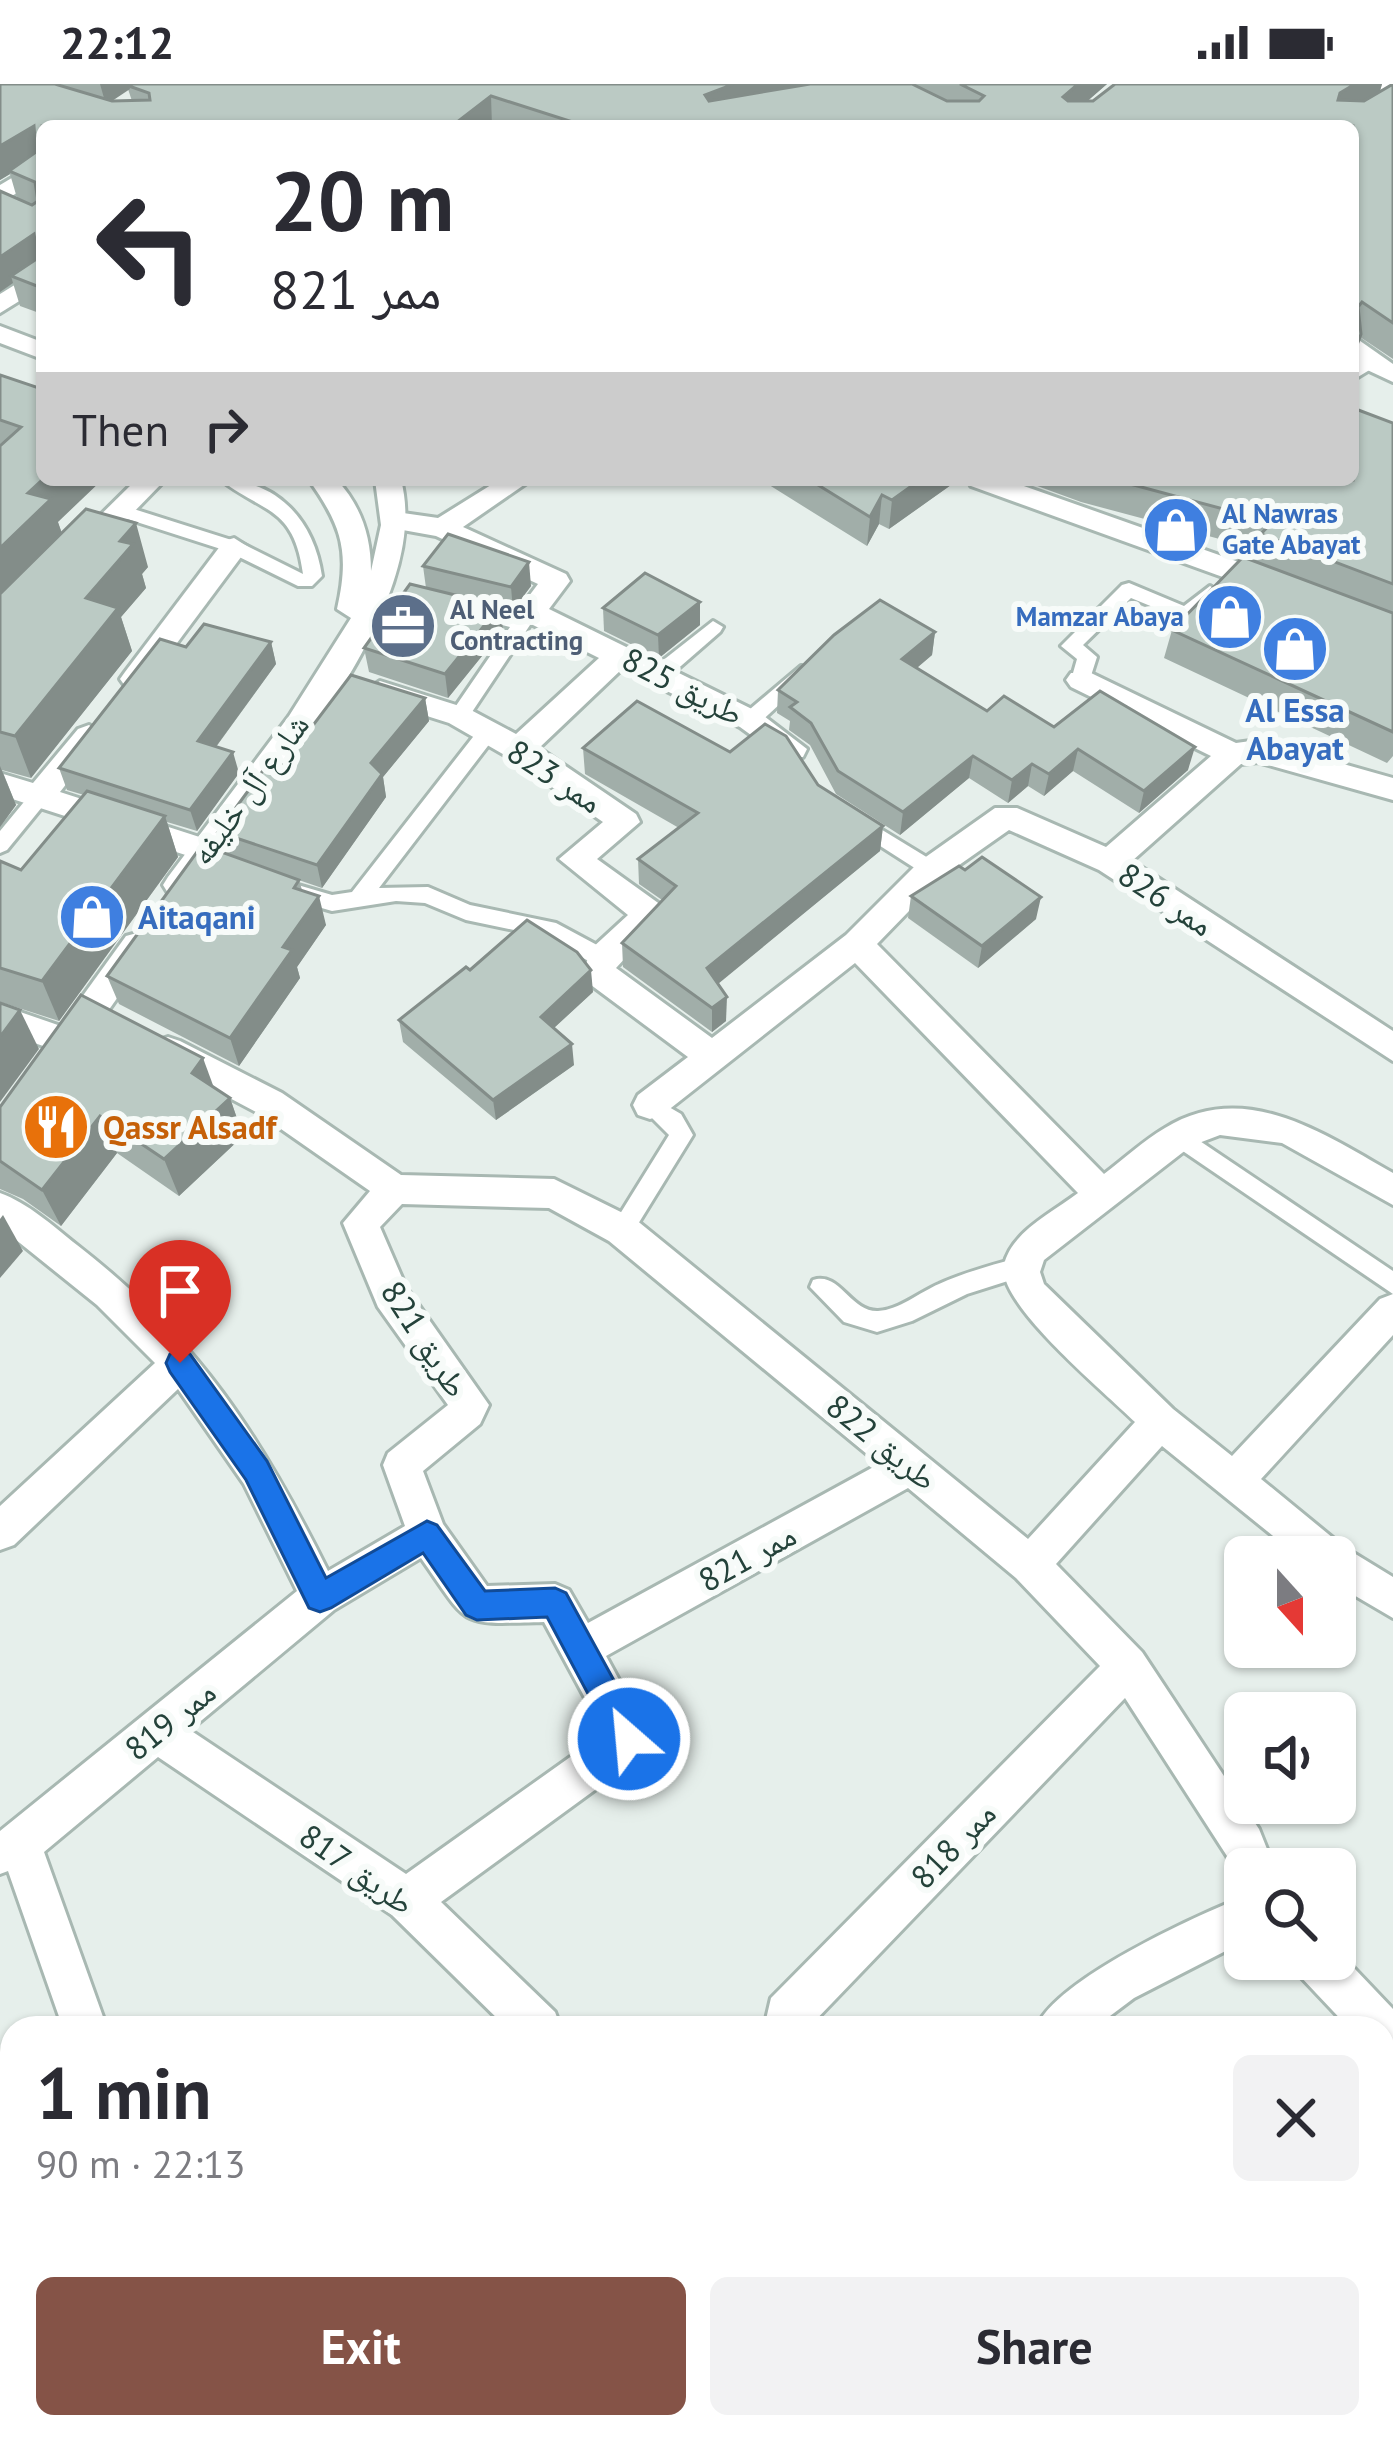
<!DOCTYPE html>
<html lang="en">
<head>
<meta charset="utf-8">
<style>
	body { margin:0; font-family:"PT Sans","Noto Naskh Arabic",sans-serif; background:#f2f2f3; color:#2b2b33; height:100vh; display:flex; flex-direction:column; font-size:45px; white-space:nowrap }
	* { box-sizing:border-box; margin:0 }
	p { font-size:39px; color:#7c7c81 }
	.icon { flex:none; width:66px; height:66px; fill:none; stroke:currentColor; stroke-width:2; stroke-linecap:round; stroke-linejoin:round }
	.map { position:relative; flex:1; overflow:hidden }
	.details { position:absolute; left:0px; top:1932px; width:1395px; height:423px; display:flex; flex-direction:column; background:#fff; border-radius:36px 36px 0 0; box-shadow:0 3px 9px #0004 }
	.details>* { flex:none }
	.banner { position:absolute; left:36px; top:36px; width:1323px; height:366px; border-radius:18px; box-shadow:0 3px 9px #0004; background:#fff; color:#2b2b33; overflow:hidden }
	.needle { width:78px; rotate:159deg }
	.controls { position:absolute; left:1224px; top:1452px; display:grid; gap:24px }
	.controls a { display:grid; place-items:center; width:132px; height:132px; border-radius:18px; background:#fff; box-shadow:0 3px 9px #0004; font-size:60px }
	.pin { position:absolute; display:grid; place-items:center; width:102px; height:102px; color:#fff; margin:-123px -51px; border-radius:50% 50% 50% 0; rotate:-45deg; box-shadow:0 0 12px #0007 }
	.pin .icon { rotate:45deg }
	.me { position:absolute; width:132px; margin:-66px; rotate:333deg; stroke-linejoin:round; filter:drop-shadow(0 0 9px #0008) }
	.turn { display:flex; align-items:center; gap:42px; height:252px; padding:0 36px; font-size:54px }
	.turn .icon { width:156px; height:156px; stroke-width:2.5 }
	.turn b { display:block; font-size:84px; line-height:102px }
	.then { display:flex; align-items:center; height:114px; padding:0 36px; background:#0003; gap:24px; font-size:45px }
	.round { display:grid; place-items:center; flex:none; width:126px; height:126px; border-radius:18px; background:#f2f2f3 }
	.summary { display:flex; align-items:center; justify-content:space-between; height:204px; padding:0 36px }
	h1 { font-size:72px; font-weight:700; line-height:90px }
	.primary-button { display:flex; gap:24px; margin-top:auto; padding:24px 36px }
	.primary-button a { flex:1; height:138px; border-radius:18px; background:#855347; color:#fff; font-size:48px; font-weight:700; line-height:138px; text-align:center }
	.primary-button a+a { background:#f2f2f3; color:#2b2b33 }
	.status { display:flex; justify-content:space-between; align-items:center; height:84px; padding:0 60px; background:#fff; direction:ltr }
	.status svg { height:33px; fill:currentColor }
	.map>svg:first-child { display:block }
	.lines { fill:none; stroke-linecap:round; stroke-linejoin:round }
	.service-casing { stroke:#a8b8b2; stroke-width:6 }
	.minor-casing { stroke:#a8b8b2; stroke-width:6 }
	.tertiary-casing { stroke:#a8b8b2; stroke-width:6 }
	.service { fill:#fff; fill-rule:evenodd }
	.minor { fill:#fff; fill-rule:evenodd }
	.tertiary { fill:#fff; fill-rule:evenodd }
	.wall { fill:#a1aea9; fill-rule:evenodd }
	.shaded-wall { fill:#838d89 }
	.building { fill:#bbcac4; stroke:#838d89; stroke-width:3 }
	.route { fill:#1a73e8; stroke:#114b97; stroke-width:3 }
	.labels { text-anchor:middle; stroke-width:12; stroke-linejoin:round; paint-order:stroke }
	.far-shop-label { font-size:27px; font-weight:bold; fill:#366cbe; stroke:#f7fbf9; text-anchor:start }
	.far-service-label { font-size:27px; font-weight:bold; fill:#4e5e75; stroke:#f7fbf9; text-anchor:start }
	.street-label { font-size:33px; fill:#24423a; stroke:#f7fbf9 }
	.shop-label { font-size:33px; font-weight:bold; fill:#366cbe; stroke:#f7fbf9 }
	.food-label { font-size:33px; font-weight:bold; fill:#c56008; stroke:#f7fbf9; text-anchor:start }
</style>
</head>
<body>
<div class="status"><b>22:12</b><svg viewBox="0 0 49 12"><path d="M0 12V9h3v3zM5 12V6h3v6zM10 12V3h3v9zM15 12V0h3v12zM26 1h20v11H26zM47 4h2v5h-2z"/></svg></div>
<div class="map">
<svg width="1393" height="2353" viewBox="0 0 1393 2353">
	<rect width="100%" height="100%" fill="#e6efeb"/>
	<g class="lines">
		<g class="service-casing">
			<g id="service">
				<polygon points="1366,275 1381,279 1353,296 1353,284"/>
				<path d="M221,396C278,396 314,437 322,492L312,502H298L227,467L115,431L112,427L121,421L241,459L303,490C294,422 263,429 221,396Z"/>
				<polygon points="1129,499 1184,522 1210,502 1219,508 1194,536 1187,537 1131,514 1083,561 1097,573 1088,601 1074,601 1071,596 1077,575 1061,562 1122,501"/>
				<polygon points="470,521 517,532 529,523 538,529 466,637 459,639 449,632 510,543 463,531 463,523"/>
				<polygon points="713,537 723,543 720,548 666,595 652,595 652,585"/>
				<polygon points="801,582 808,584 808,594 757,641 743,641 743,631"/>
				<polygon points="487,642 494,644 494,654 379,804 428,803 470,821 556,839 610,868 613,874 610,880 594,880 543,852 466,836 425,819 396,817 332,827 284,813 280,807 291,799 332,811 352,808 480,644"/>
				<polygon points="40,705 50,712 47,717 7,766 0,769 0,747 33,707"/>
				<polygon points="856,730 938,780 941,785 938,790 924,790 849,742 846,737 849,732"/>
				<polygon points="650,1012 681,1030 693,1051 630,1153 614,1153 610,1146 669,1051 639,1021"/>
				<polygon points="1179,1043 1393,1187 1393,1210 1171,1059 1167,1052 1171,1045"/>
				<path d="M1021,1173L1030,1176L1033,1183L1030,1190L967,1210L912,1237L877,1248L844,1238L810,1203L813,1196C840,1187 850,1228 878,1227C899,1226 920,1208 939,1200C965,1188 993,1181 1021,1173Z"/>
				<polygon points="504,2343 540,2343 545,2353 509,2353"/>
				<polygon points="1232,2343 1271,2343 1276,2353 1237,2353"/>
			</g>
		</g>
		<g class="minor-casing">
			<g id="minor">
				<polygon points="1369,0 1393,0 1393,13"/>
				<polygon points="42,76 42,94 0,119 0,101"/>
				<polygon points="42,184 42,203 0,229 0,210"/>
				<polygon points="1353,252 1393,280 1393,298 1363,284 1353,274"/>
				<polygon points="136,396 165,396 90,473 70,473 66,467 70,461"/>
				<path d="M499,396H531L463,443L566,490L570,497L549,525L760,629L807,665L803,673H781L740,643L622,585L539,664L636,730L640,738L597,775L661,821L666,830L616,884L712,954L846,851L920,777L995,724H1017L1106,763L1211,672L1071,603L1066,596L1071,589H1091L1236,659L1258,656L1393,694V716L1258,678L1241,680L1132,777L1393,947V977L1099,786L1009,746L942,793L877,860L1104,1090C1124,1075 1143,1057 1165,1044C1245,995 1322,1049 1393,1089V1121L1282,1059L1220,1051L1191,1062L1044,1176L1040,1188L1044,1200L1173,1325L1232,1372L1380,1215L1393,1210V1251L1261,1395L1344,1463L1393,1493V1534L1335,1500V1473H1299L1162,1362L1056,1480L1142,1568L1259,1745L1275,1785H1245V1803L1238,1800L1227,1772L1125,1614L808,1944H764L771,1914L1100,1582L1016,1494L908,1404L606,1572L649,1651L640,1673L441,1818L555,1928L561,1944H507L392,1831L158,1673L44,1768L107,1944H63L8,1787L0,1790V1747L297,1507L244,1400L178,1305L14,1461L0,1466V1422L155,1279L97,1221L0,1143V1109C28,1119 53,1142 77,1161C198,1255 260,1351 328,1487L405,1442L383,1381L388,1369L448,1321L378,1223L343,1139L370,1107L258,1029L156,975L151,966L156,957L168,953L180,957L282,1009L401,1091L554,1095L635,1135L1028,1455L1135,1338C1107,1310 996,1219 1004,1181C1011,1148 1053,1128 1078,1109L855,879L662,1031L650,1035L638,1031L633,1021L638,1011L688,973L587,898L583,889L591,865L628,831L559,775L603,738L508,673L449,639L370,614L365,607L380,597L469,625L516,650L599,574L521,535L517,528L538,500L436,452L386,443L382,437L396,428L438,434ZM402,1120L549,1124L609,1157L879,1380L588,1539L569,1506L555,1500L487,1502L443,1440L423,1387L480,1340L489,1321L406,1203L380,1143ZM421,1474C471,1545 457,1540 544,1538L604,1649L406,1790L190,1646L334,1526Z"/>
				<polygon points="234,454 248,463 244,469 145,602 125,602 120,595 125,588 224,457"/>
				<polygon points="89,641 104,652 60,708 215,758 220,766 215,774 204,777 0,711 0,689 33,699 78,645"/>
				<polygon points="0,921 81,949 86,958 81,967 69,971 0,947"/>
				<path d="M1245,1812V1857L1134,1914L1094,1944H1036C1056,1895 1194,1833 1245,1812Z"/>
				<polygon points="1335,1864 1393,1925 1393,1961 1383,1965 1383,1944 1349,1944 1299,1891 1293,1875 1335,1875"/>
				<polygon points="12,2017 12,2071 0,2076 0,2022"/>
				<polygon points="1393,2050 1393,2104 1383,2108 1383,2054"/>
				<polygon points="302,2343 363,2343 359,2353 298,2353"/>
				<polygon points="682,2343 732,2343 735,2353 685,2353"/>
			</g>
		</g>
		<g class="tertiary-casing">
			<g id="tertiary">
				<polygon points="0,242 42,258 42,275 0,259"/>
				<path d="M309,396H337C361,422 371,452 371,487L381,441L375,396H401C435,523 263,711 190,809H168L163,801L168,793L289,632L351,534L337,525C350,468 342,442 309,396Z"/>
				<polygon points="968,396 1007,396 1287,495 1291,502 1287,509 1267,509 971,402"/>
				<polygon points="137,849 148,852 153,861 148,870 80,967 68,971 56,967 51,958 56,949 126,852"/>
			</g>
		</g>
		<use href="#service" class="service"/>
		<use href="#minor" class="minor"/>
		<use href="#tertiary" class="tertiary"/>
	</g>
	<g class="wall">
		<path d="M0,0H1107L1087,17H1093L1115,0H1382L1380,7L1393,0V275L1360,253L1353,276V42H42V230L20,222L13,199L0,208L17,114L10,90L0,96ZM128,5L132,17H111Z"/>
		<polygon points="0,291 62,449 148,483 142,490 146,504 121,533 132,567 31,694 2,686 16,721 0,743"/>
		<polygon points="1393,339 1393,672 1387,679 1164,574 1172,546 1253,477 1257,465 1081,418 1021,396 1353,396"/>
		<polygon points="761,396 958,396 889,445 879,440 867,462"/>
		<polygon points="423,482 531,502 513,526 500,523 503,546 448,614 369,588 364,564 426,504"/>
		<polygon points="603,524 700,541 659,574 604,547"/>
		<polygon points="935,548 932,571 917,584 987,627 1054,643 1188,686 1139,729 1073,687 1044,712 1028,702 1008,719 969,694 900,751 836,710 810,661 789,646 790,637 777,629 778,606"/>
		<polygon points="271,558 276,580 216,663 239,689 197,747 167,738 178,773 59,937 0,918 0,777 21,786 84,711 67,706 59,684 186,563"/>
		<polygon points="425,614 429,637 383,693 386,713 322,804 287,792 299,796 302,806 326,841 297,883 300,894 239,982 119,920 107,892 225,769 218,748 283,681"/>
		<polygon points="583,664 730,668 818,701 883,742 880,767 717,900 726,937 712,948 623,883 622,859 662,816 639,800 638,775 679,744 585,690"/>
		<polygon points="911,812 1036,835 978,884 908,834"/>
		<polygon points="470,886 593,908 554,944 574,981 496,1036 403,958 399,936"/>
		<polygon points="213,1003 230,1014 243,1052 179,1112 117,1069 61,1142 23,1115 0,1105 0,1023"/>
	</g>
	<g class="shaded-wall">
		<polygon points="100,0 136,0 129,2 130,5 106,21"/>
		<polygon points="734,0 810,0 705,40 705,11"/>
		<polygon points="1078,0 1107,0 1059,42 1063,13"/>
		<polygon points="1355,0 1382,0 1379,10 1332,38 1340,9"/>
		<polygon points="491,12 492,42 452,42"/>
		<polygon points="34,42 42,69 9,87 10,90 0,96 0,62"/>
		<polygon points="34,150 42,177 11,192 13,199 0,208 0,173"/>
		<polygon points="42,396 102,396 58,438 65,459 0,523 0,464 28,409"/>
		<polygon points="920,396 958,396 889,445 892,416"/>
		<polygon points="882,411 879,440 867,462 870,433"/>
		<polygon points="136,439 148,483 142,490 146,504 121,533 132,567 31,694 15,652 86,514 120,457"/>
		<polygon points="529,478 531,502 513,526 511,503"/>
		<polygon points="700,518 700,541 659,574 658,551"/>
		<polygon points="500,522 503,546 448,614 445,590"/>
		<polygon points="935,548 932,571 900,598 902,575"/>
		<polygon points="271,558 276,580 204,679 198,657"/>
		<polygon points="425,614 429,637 383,693 386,713 322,804 317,781 371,679"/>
		<polygon points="1195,663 1188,686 1139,729 1144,707"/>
		<polygon points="1078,665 1073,687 1044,712 1049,690"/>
		<polygon points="233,668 239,689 197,747 190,726"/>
		<polygon points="973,672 969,694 900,751 903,728"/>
		<polygon points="1032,680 1028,702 1008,719 1012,696"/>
		<polygon points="0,682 16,721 0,743"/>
		<polygon points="165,732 178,773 59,937 42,897"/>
		<polygon points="883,742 880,767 707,909 707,884"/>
		<polygon points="319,812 326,841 297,883 300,894 239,982 230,954 283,863"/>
		<polygon points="1041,813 1036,835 978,884 982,862"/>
		<polygon points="591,886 593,908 543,954 541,933"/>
		<polygon points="727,913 726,937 712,948 712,924"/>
		<polygon points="20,926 39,965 0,1018 0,953"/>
		<polygon points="572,960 574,981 496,1036 493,1016"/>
		<polygon points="203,974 217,1012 192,989"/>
		<polygon points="230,1014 243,1052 179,1112 164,1075"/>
		<polygon points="100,1032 117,1069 61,1142 42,1106"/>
		<polygon points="3,1131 23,1167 0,1194 0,1135"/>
	</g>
	<g class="building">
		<polygon points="0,0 55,0 112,17 150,16 149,9 129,2 131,0 734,0 705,11 709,17 810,0 912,0 947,17 979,17 984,12 960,0 1078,0 1063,13 1068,17 1093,17 1115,0 1355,0 1340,9 1338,16 1364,17 1393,0 1393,239 1362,218 1358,223 1361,250 1353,272 1353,42 585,42 491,12 452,42 42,42 42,204 11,192 38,174 34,150 0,173 0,107 32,121 38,117 35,98 9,87 36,68 34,42 0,62"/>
		<polygon points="0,291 42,305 42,396 28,409 51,415 0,464 0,362 21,343 0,336"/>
		<polygon points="1353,324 1393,339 1393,500 1261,450 1272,438 1115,396 1353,396"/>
		<polygon points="810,396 920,396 892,416 882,411 870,433"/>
		<polygon points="86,425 136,439 120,457 133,460 86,514 118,524 15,652 0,648 0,510"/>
		<polygon points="448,450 529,478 511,503 423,482"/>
		<polygon points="1243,473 1393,529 1393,648 1172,546"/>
		<polygon points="645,489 700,518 658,551 603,524"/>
		<polygon points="410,500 500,522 445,590 364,564"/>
		<polygon points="880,516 935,548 902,575 987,627 1004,612 1054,643 1100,607 1195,663 1144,707 1078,665 1049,690 1032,680 1012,696 973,672 903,728 838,687 811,639 790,623 797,618 778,606 834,551"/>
		<polygon points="204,540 271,558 198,657 233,668 190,726 59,684 160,555 186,563"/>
		<polygon points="351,591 425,614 371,679 382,690 317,781 218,748 270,677 283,681"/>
		<polygon points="637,617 730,668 765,640 786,652 818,701 883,742 707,884 727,913 712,924 622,859 676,802 638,775 698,729 583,664"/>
		<polygon points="87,707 165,732 42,897 0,884 0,777 21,786"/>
		<polygon points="202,761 299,796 294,804 319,812 283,863 292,866 230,954 107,892"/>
		<polygon points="982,773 1041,813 982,862 911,812 959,782 965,786"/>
		<polygon points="527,836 577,868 591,886 541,933 572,960 493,1016 399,936 466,883 470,886"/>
		<polygon points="81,911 203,974 192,989 230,1014 164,1075 100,1032 42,1106 0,1077 0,1023"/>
		<polygon points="0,919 20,926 0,953"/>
	</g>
	<polygon class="route" points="180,1267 190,1270 267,1377 326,1494 427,1437 437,1441 485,1507 555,1504 566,1509 640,1644 645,1655 640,1666 629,1670 618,1666 547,1533 477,1536 466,1531 423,1469 331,1524 320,1528 309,1524 246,1396 170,1288 166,1279 170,1270"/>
	<defs>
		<g id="shop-disc" transform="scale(3.45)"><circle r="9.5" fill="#3f7fe0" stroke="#f7fbf9"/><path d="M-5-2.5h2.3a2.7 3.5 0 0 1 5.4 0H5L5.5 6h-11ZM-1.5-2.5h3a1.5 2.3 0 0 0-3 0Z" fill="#fff"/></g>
		<g id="office-disc" transform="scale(3.45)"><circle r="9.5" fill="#5c6f8a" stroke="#f7fbf9"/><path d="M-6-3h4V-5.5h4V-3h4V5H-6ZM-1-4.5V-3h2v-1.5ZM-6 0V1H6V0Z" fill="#fff"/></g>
		<g id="restaurant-disc" transform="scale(3.45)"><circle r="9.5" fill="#e8710a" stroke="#f7fbf9"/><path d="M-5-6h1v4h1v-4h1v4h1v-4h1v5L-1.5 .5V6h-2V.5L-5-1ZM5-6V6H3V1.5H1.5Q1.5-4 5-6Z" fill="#fff"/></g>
	</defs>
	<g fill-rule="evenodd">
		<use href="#shop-disc" x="1176" y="446"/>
		<use href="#shop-disc" x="1230" y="533"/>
		<use href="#office-disc" x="403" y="542"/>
		<use href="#shop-disc" x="1295" y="565"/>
		<use href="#shop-disc" x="92" y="833"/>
		<use href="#restaurant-disc" x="56" y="1043"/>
	</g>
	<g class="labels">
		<g class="far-shop-label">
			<text x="1222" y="439">Al Nawras<tspan x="1222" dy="31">Gate Abayat</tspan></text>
			<text x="1184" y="542" text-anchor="end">Mamzar Abaya</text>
		</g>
		<g class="far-service-label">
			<text x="450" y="535">Al Neel<tspan x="450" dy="31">Contracting</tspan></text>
		</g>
		<g class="street-label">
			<text transform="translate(683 602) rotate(27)" y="12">طريق 825</text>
			<text transform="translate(555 692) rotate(33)" y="12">ممر 823</text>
			<text transform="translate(249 705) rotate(-54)" y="12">شارع آل خليفه</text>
			<text transform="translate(1166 815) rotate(33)" y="12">ممر 826</text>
			<text transform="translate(425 1255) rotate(57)" y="12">طريق 821</text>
			<text transform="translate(882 1358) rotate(39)" y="12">طريق 822</text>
			<text transform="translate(747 1473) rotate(-29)" y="12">ممر 821</text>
			<text transform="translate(170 1636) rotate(-39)" y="12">ممر 819</text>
			<text transform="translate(953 1761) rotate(-46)" y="12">ممر 818</text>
			<text transform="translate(357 1785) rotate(35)" y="12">طريق 817</text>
		</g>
		<g class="shop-label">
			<text x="1295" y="638">Al Essa<tspan x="1295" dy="38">Abayat</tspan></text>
			<text x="138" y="845" text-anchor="start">Aitaqani</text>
		</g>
		<g class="food-label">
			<text x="103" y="1055">Qassr Alsadf</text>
		</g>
	</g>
</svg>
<div class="controls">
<a><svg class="needle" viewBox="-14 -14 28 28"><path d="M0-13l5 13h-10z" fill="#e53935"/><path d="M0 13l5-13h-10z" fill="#7c7c81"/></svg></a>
<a><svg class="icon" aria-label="sound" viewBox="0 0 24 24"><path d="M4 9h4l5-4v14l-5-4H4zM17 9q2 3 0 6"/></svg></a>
<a><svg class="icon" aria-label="search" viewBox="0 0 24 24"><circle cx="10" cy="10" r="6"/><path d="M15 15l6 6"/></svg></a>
</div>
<div class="pin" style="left:180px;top:1279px;background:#d93025"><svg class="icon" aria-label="arrive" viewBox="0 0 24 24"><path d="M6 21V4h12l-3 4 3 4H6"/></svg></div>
<svg class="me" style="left:629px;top:1655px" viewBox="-20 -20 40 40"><circle r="17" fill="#1a73e8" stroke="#fff" stroke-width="3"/><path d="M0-11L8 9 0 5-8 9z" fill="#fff"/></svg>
<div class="banner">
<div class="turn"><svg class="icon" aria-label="left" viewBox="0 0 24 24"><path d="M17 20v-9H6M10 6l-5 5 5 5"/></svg><div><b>20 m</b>ممر 821</div></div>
<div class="then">Then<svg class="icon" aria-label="right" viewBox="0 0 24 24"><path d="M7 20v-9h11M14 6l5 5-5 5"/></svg></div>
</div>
<section class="details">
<div class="summary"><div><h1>1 min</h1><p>90 m · 22:13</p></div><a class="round"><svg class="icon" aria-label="close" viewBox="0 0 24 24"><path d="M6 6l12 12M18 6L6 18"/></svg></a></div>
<div class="primary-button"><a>Exit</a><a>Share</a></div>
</section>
</div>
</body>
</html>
